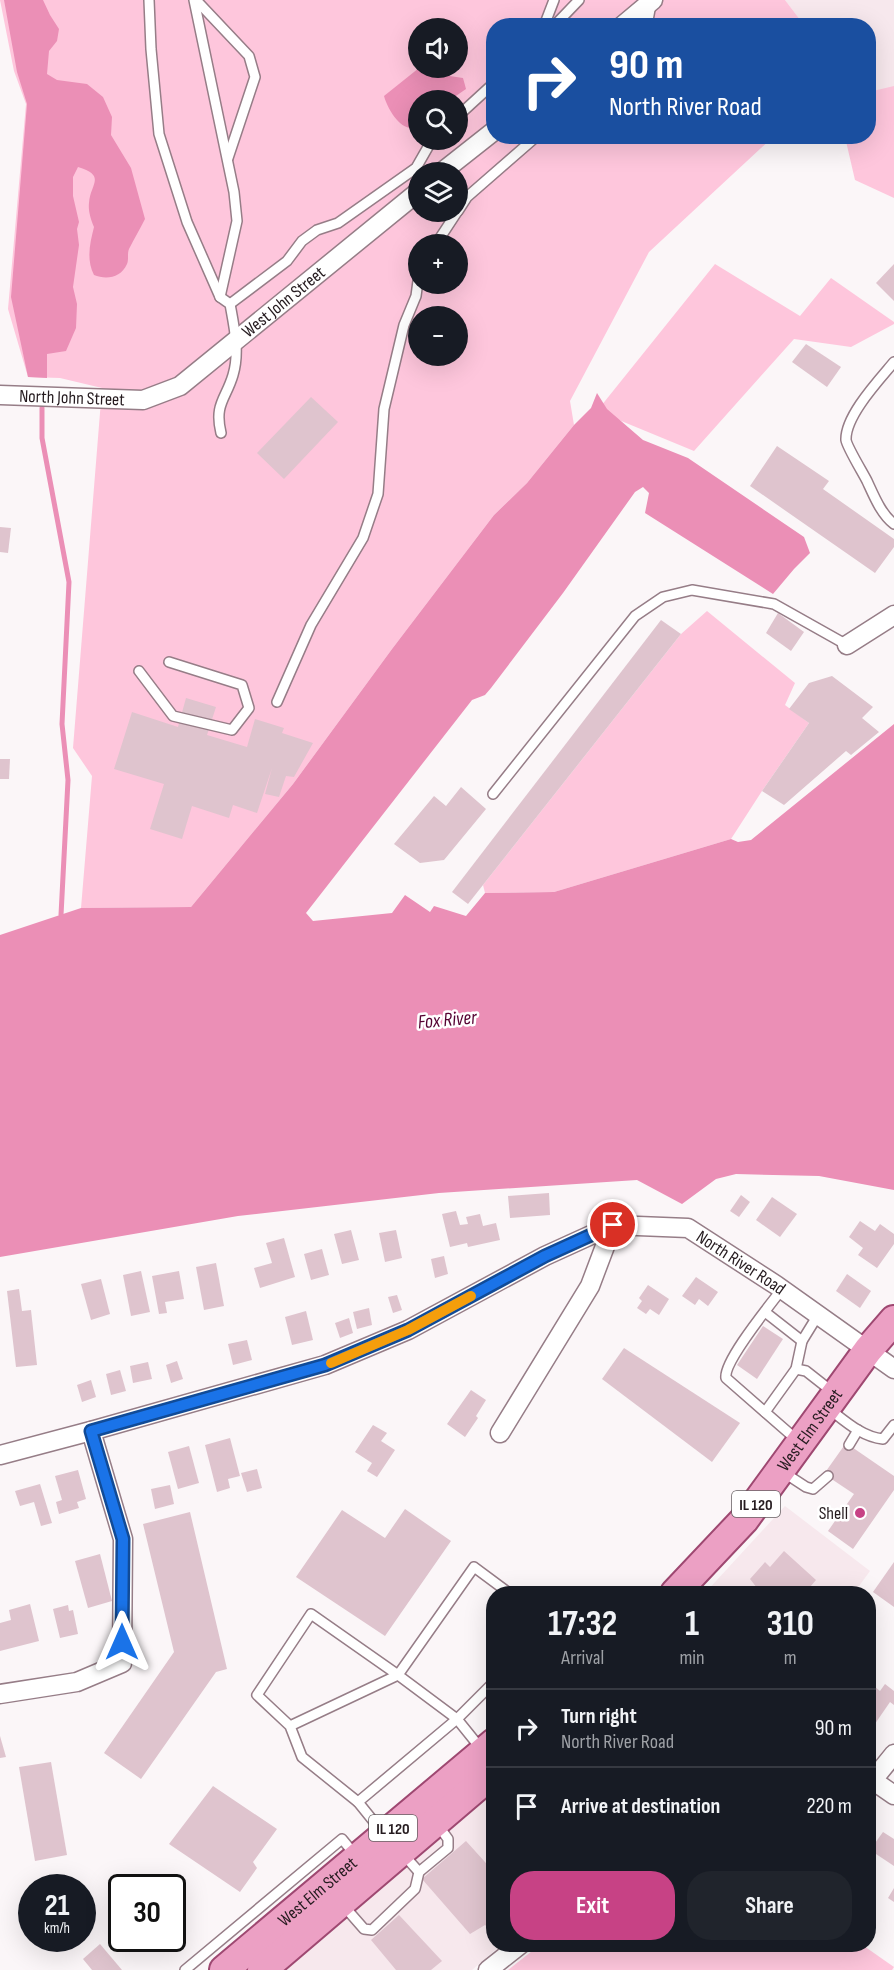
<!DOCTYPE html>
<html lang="en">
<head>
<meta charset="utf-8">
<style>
	body { margin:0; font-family:"Sofia Sans Condensed",sans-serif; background:#20242c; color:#f1f3f6; height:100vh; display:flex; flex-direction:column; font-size:22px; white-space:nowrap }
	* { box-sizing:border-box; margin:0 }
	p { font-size:20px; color:#9ea1a6 }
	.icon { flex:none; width:33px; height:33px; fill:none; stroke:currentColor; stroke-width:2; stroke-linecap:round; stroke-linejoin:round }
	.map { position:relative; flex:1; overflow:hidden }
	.panel { position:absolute; left:486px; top:1586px; width:390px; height:366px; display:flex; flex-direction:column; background:#171b24; border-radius:24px; box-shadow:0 6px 24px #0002 }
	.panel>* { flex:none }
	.banner { position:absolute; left:486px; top:18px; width:390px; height:126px; border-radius:24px; box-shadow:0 6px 24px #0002; background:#1a4fa0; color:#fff; overflow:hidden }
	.tools { position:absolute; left:408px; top:18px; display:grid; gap:12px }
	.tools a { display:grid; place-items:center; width:60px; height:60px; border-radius:50%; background:#171b24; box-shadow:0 6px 24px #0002; font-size:30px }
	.speed { position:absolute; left:18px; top:1874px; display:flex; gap:12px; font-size:30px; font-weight:700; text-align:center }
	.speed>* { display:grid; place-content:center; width:78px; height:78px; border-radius:50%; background:#171b24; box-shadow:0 6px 24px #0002; line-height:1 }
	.speed small { font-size:15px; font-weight:400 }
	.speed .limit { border:3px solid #111; border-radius:9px; background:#fff; color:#111 }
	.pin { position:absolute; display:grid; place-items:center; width:51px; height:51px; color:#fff; margin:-26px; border:3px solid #fff; border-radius:50%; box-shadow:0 2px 6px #0007 }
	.me { position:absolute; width:66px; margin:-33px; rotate:0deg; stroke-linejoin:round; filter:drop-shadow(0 0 4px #0008) }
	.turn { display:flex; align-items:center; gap:21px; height:126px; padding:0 24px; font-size:27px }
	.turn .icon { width:78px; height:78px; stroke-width:2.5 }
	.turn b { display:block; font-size:42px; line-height:51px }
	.eta { display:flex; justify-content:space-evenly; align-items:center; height:102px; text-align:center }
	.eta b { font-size:36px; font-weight:700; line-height:42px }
	.button { display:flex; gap:12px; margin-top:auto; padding:12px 24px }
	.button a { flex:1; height:69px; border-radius:24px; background:#c74285; color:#fff; font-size:24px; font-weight:700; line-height:69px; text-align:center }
	.button a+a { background:#20242c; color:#f1f3f6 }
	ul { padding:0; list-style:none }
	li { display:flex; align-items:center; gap:18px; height:78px; padding:0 24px; border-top:2px solid #363941 }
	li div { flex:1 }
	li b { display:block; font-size:22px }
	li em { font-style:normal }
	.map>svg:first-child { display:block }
	.built { fill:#f7e8ed }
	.green { fill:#fec6dc; fill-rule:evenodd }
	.water { fill:#eb8fb6 }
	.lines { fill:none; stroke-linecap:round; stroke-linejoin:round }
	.stream { stroke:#eb8fb6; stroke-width:5 }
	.building { fill:#dfc4ce }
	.service-casing { stroke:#967d87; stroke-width:12 }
	.minor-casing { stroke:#967d87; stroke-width:21 }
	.primary-casing { stroke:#9e4871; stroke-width:32 }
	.service { stroke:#fff; stroke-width:9 }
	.minor { stroke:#fff; stroke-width:18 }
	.primary { stroke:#eca0c4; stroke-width:28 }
	.route-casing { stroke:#114b97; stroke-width:15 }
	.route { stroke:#1a73e8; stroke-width:10 }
	.slow { stroke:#f59e0b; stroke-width:10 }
	.poi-dot { fill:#c74285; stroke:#fff; stroke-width:2 }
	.labels { text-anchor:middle; stroke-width:5; stroke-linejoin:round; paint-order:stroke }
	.shield { fill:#fff; stroke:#665f62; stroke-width:1.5 }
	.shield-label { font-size:16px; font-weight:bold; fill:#251b1f }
	.street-label { font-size:18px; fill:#251b1f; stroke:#fff }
	.poi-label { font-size:18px; fill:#251b1f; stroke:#fff; text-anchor:end }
	.water-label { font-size:20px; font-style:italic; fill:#550232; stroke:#fff }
</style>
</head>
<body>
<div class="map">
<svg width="894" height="1970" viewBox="0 0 894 1970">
	<rect width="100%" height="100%" fill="#fbf6f8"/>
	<g class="built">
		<polygon points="785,0 894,0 894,126 869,101 868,26 804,25"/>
		<polygon points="785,1506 870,1571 854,1593 705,1593"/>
		<polygon points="493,1778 494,1944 502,1944 472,1970 269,1970"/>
	</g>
	<g class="green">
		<path d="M0,0H785L804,25L494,26V136L773,137L649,252L570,401L574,425L527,483L494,515L392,649L293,784L191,907L81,908L92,776L73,748L102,388L60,378L28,377L8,309L26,104L14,71ZM418,28H458V68H418ZM418,100H458V140H418ZM418,172H458V212H418ZM418,244H458V284H418ZM418,316H458V356H418Z"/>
		<polygon points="894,86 894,198 855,180 845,137 868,136 869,97 873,91"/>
		<polygon points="715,264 800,316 831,278 894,322 894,324 851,347 794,339 694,451 597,411"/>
		<polygon points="707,611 795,683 785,705 809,723 762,791 731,839 554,892 485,893 483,885 681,634"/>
		<polygon points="541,1944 861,1944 894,1967 892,1970 508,1970"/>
	</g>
	<g class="water">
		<path d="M4,0H43L50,15L59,29L57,41L49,51L47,74L57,80L87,84L103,97L112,117L111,135L131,168L145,219C140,229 134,239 129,249C127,254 129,259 127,264C121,278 106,280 94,275C86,259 90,243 94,227C91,220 88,211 89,203C90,184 107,176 78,167L73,177V196L79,222L77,229L79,245L73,287L77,304L76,328L66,351L47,354V378L28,377L11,297L27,104L17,72Z"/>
		<path d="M419,68H433L443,75L463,78L466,89L450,100H418V127C402,134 388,110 384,96Z"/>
		<polygon points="597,393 607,409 643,440 688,458 804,537 810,553 794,569 773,594 645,513 649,493 643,487 635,492 563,593 491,688 485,695 472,700 306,913 313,921 392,913 405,895 430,912 434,906 466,916 485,893 554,892 731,839 738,842 751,840 894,724 894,1190 819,1176 736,1174 716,1179 682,1204 637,1180 439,1193 238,1216 0,1257 0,935 81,908 191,907 293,784 392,649 494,515 527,483 574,425 591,408"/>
	</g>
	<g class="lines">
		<polyline class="stream" points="42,408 42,438 69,582 62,724 68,780 61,915"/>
	</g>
	<g class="building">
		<polygon points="894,264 894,301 876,283"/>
		<polygon points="806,344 841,367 827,387 792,362"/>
		<polygon points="311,397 338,422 284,479 257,453"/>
		<polygon points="777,446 829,481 823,489 894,539 894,547 875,573 750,486"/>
		<polygon points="0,527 11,528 8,553 0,552"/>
		<polygon points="778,613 804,632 791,651 766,633"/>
		<polygon points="661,620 681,634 468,904 452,892"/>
		<polygon points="832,676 873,707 862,718 879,732 851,755 846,751 784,805 762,791 809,723 789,709 809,683"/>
		<polygon points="186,698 216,707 207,735 247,747 255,719 284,728 282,733 313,743 294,777 286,776 279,797 265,794 272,768 257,813 233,805 229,818 192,806 182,839 150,829 164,784 114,769 132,712 178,727"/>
		<polygon points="0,759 10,759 9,779 0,779"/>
		<polygon points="461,787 486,809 444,860 420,863 394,844 434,796 446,806"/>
		<polygon points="549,1193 550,1215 510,1218 508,1196"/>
		<polygon points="741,1195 750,1202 739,1217 730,1211"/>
		<polygon points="772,1197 797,1214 780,1237 756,1220"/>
		<polygon points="456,1211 460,1225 468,1224 466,1217 480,1214 483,1226 496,1223 500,1240 468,1247 467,1243 450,1247 442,1214"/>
		<polygon points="860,1221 875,1231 880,1224 894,1234 894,1244 877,1268 858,1255 863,1248 849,1237"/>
		<polygon points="351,1230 359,1260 342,1264 334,1234"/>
		<polygon points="396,1230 402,1258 385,1262 379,1233"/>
		<polygon points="284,1238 295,1277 260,1288 254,1268 272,1263 266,1243"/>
		<polygon points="322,1249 329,1275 311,1280 304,1254"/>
		<polygon points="444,1256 448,1274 435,1278 431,1259"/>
		<polygon points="216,1263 224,1306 204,1310 196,1267"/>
		<polygon points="141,1271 150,1312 131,1316 123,1275"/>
		<polygon points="179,1271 184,1299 165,1302 167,1313 159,1314 152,1276"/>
		<polygon points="847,1274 871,1291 860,1308 836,1291"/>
		<polygon points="696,1277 718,1292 708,1306 699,1299 695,1305 682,1296"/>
		<polygon points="101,1279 110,1314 91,1320 81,1284"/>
		<polygon points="648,1285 669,1299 659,1315 650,1309 646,1314 637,1308 642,1301 639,1298"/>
		<polygon points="19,1289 22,1311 31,1310 37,1365 16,1367 7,1291"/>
		<polygon points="397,1295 402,1310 393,1313 388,1297"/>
		<polygon points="369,1308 372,1325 357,1329 353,1312"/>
		<polygon points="306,1311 313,1340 292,1345 285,1317"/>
		<polygon points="349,1318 353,1333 340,1338 335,1323"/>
		<polygon points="763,1326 783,1339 757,1379 737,1365"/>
		<polygon points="247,1340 252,1360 233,1365 228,1344"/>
		<polygon points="624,1348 740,1423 712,1462 602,1379"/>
		<polygon points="177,1361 183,1379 171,1383 166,1365"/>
		<polygon points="148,1362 152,1379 133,1383 130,1366"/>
		<polygon points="120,1370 126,1391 111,1395 106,1374"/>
		<polygon points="91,1380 96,1397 82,1402 77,1385"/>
		<polygon points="471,1390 486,1400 476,1416 478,1418 465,1437 447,1424"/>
		<polygon points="373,1425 387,1433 381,1441 395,1450 377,1477 367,1471 372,1463 355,1452"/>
		<polygon points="230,1438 240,1476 228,1479 230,1488 217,1492 205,1445"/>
		<polygon points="846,1443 894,1476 894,1490 853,1549 828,1531 854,1494 824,1474"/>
		<polygon points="189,1446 199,1483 178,1489 168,1452"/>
		<polygon points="257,1469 262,1488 247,1492 241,1473"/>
		<polygon points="78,1470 86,1499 77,1502 79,1508 59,1514 56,1502 62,1500 55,1476"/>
		<polygon points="40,1484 52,1523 41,1526 34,1502 20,1506 15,1491"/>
		<polygon points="170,1485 174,1504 155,1509 151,1489"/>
		<polygon points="405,1509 451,1541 385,1636 296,1577 342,1510 385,1538"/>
		<polygon points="190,1512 227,1669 216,1672 141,1779 104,1753 174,1652 143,1524"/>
		<polygon points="784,1551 816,1580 805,1593 797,1593 790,1587 785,1593 761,1593 750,1579 765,1562 770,1567"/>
		<polygon points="100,1554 112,1601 88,1608 75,1561"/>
		<polygon points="894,1562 894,1607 873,1592"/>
		<polygon points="30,1604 39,1641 0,1651 0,1623 11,1620 9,1610"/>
		<polygon points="68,1605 69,1611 73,1610 78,1634 60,1638 53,1609"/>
		<polygon points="885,1684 894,1691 894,1705 890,1702 868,1734 868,1696 875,1687 880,1691"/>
		<polygon points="0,1736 6,1757 0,1758"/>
		<polygon points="51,1762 67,1855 35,1861 19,1767"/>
		<polygon points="213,1786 277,1829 253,1862 257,1868 240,1892 169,1844"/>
		<polygon points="883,1832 894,1839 894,1866 870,1850"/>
		<polygon points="466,1841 494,1872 494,1933 485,1925 470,1934 422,1879"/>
		<polygon points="894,1888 894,1902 888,1898"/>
		<polygon points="399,1915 442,1961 431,1970 396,1970 371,1940"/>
		<polygon points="100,1944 122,1970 92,1970 83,1959"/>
	</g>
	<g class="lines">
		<g class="service-casing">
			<g id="service">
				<path d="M149,0L151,49L159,134L187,222L220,297L230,304C234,326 240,352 233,375C226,399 214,404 221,433"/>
				<polyline points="194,0 234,192 237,221 220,297"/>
				<polyline points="196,0 249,56 255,77 228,158"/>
				<polyline points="544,26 554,0"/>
				<polyline points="554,26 579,0"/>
				<polyline points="647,26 651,4"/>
				<polyline points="458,116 494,83"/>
				<polyline points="458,211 467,197 537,136"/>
				<polyline points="436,244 457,212"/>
				<polyline points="230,304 287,261 302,241 317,230 338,223 416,168 432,140"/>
				<path d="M894,362C879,380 845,416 846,440C847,447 863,473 867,481C874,496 881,514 894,524"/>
				<polyline points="139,671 173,716 232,730 249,708 242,685 169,662"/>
				<polyline points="277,702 311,625 363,538 378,494 384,409 404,325 416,296 418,281"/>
				<polyline points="493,794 635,616 663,597 692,590 774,604 847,645"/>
				<path d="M782,1289C770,1305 723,1362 726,1378L797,1440"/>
				<polyline points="765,1312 802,1341"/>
				<polyline points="796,1369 806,1371 834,1393"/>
				<path d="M828,1408C845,1421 862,1437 883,1439L894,1425"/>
				<polyline points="765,1412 796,1369 802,1341 818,1315"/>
				<polyline points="849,1445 858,1430"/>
				<polyline points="783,1472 806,1487 813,1489 828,1476"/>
				<polyline points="290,1726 398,1675 311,1614 257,1695 290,1726 302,1757 358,1802"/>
				<polyline points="482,1750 457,1719 398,1675 474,1567 509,1593"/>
				<polyline points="383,1833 358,1802 457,1719 494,1682"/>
				<polyline points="403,1854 419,1872"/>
				<polyline points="343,1905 364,1929 372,1930 415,1889 419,1872 448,1848 448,1839 437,1824"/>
				<polyline points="185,1970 342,1839 356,1856"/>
			</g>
		</g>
		<g class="minor-casing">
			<g id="minor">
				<polyline points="622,26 653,0"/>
				<polyline points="442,172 494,131"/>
				<path id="s1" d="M0,395L143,400L180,386L418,192"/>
				<polyline points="847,645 894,615"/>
				<polyline points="500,1433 590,1286 613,1225"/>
				<path id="s2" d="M0,1455L91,1431L325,1365L408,1330L545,1256L613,1225L688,1228L776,1285L894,1369"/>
				<polyline points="0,1694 77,1682 122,1663 123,1539 91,1431"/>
				<polyline points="868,1777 894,1795"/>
				<polyline points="868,1786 894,1754"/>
				<polyline points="488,1970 521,1944"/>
			</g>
		</g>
		<g class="primary-casing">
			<g id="primary">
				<path id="s3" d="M675,1593L744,1520L868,1350L894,1320"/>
				<path id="s4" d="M224,1970L494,1743"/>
				<polyline points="262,1970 494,1772"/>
			</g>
		</g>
		<use href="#service" class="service"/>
		<use href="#minor" class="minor"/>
		<use href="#primary" class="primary"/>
	</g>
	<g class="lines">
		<g class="route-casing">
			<polyline id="route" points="122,1642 123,1539 91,1431 325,1365 408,1330 545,1256 613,1225"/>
		</g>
		<use href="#route" class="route"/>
		<polyline class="slow" points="331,1363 408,1330 471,1296"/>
	</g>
	<circle class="poi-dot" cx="860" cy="1513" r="6"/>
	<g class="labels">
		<g class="shield">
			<rect x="732" y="1491" width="48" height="26" rx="4.5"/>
			<rect x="369" y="1815" width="48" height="26" rx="4.5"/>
		</g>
		<g class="shield-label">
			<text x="756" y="1510">IL 120</text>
			<text x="393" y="1834">IL 120</text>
		</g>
		<g class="street-label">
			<text dy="6" stroke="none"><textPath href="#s1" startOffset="316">West John Street</textPath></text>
			<text dy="6" stroke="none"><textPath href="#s1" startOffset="72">North John Street</textPath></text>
			<text dy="6" stroke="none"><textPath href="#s2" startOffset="796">North River Road</textPath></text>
			<text dy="6" stroke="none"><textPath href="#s3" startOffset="212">West Elm Street</textPath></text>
			<text dy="6" stroke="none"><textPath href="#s4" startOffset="122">West Elm Street</textPath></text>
		</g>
		<g class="poi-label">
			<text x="848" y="1519">Shell</text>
		</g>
		<g class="water-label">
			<text transform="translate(447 1019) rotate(-5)" y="7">Fox River</text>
		</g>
	</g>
</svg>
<div class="tools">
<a><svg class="icon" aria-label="sound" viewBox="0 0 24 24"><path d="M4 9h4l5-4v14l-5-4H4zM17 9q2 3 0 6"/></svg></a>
<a><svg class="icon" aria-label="search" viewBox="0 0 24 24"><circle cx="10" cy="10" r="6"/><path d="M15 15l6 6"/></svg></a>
<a><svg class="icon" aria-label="layers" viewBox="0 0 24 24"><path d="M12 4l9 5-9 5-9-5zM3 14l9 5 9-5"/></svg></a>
<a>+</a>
<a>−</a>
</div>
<div class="speed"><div>21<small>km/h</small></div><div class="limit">30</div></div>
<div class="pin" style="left:613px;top:1225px;background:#d93025"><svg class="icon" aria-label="arrive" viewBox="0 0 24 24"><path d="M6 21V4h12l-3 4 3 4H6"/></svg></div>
<svg class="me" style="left:122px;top:1642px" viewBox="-20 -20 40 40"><path d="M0-17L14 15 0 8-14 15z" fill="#1a73e8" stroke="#fff" stroke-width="4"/></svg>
<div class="banner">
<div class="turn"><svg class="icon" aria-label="right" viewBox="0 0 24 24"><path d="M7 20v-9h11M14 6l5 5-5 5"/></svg><div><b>90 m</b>North River Road</div></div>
</div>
<section class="panel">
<div class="eta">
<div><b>17:32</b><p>Arrival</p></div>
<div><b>1</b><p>min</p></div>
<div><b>310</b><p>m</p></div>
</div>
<ul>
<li><svg class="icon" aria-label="right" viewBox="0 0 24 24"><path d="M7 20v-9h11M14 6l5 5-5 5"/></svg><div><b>Turn right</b><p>North River Road</p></div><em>90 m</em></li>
<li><svg class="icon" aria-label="arrive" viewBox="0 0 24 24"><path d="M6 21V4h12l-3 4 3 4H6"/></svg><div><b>Arrive at destination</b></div><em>220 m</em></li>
</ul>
<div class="button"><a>Exit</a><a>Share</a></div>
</section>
</div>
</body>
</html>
